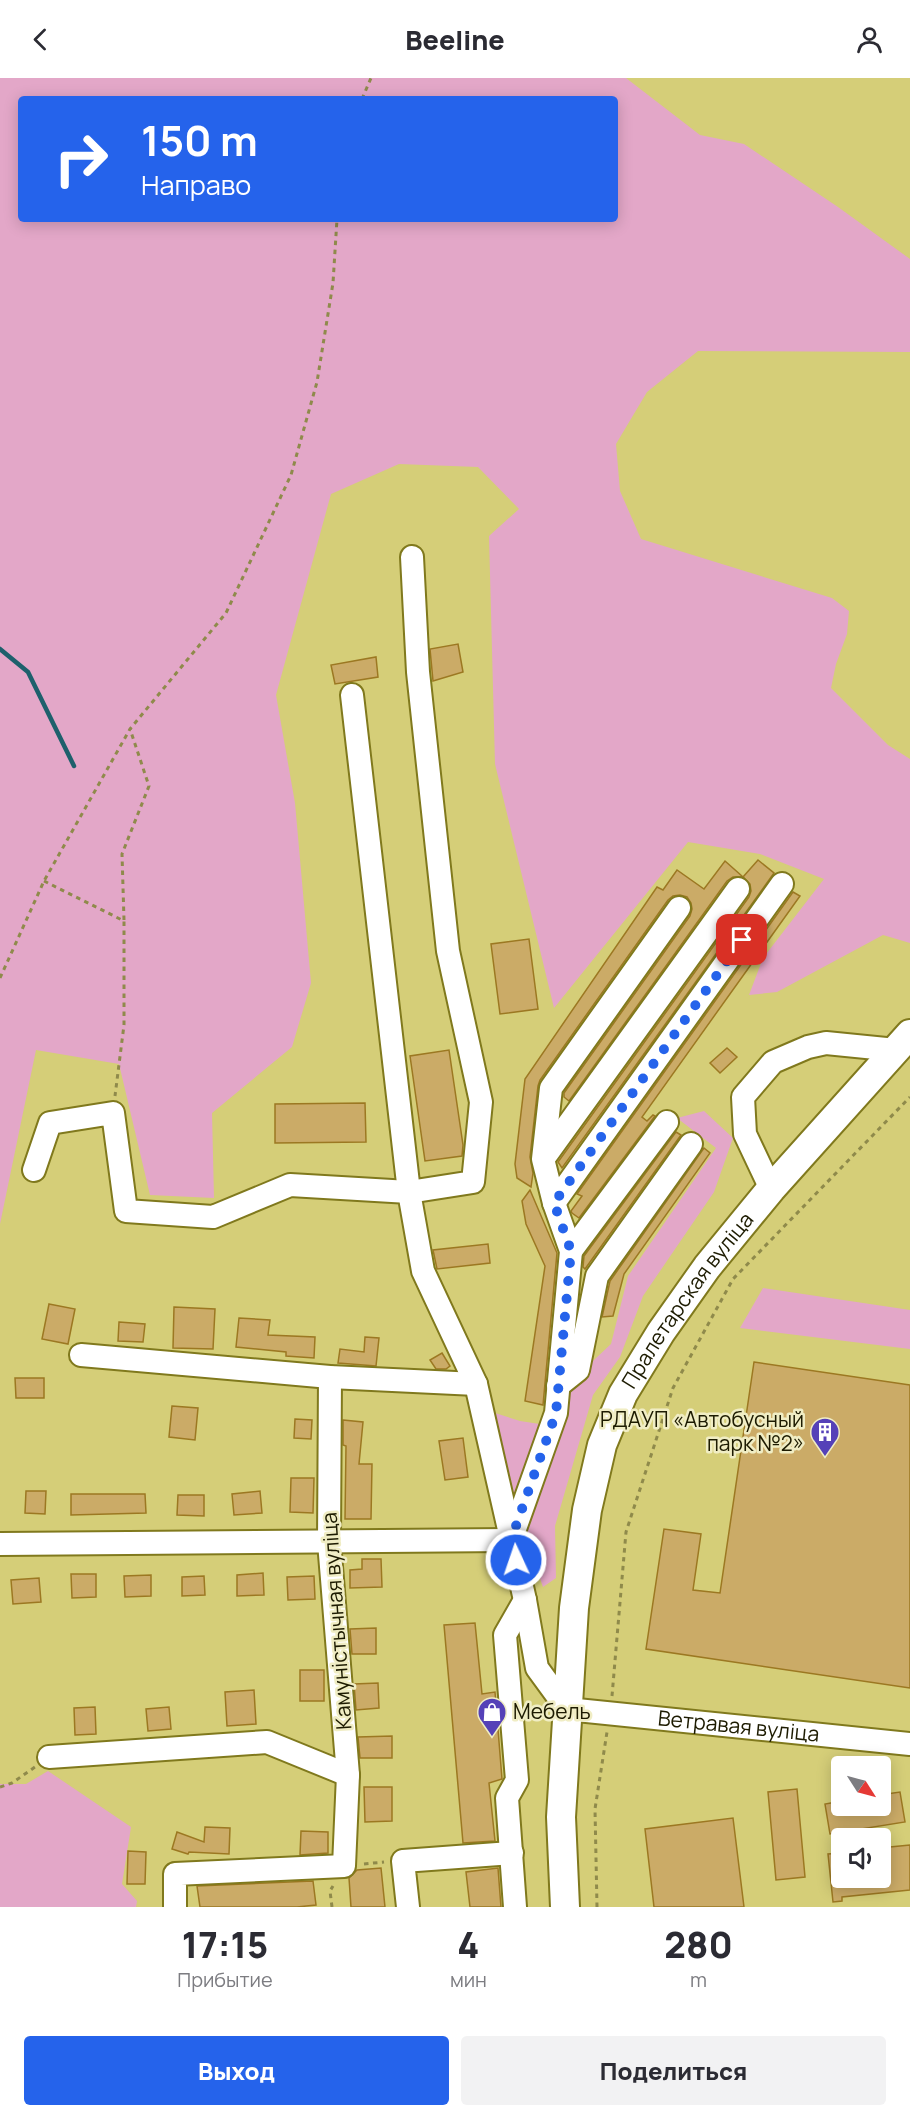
<!DOCTYPE html>
<html lang="ru">
<head>
<meta charset="utf-8">
<style>
	body { margin:0; font-family:Manrope,sans-serif; background:#f2f2f3; color:#2b2b33; height:100vh; display:flex; flex-direction:column; font-size:22px; white-space:nowrap }
	* { box-sizing:border-box; margin:0 }
	p { font-size:20px; color:#7c7c81 }
	.icon { flex:none; width:33px; height:33px; fill:none; stroke:currentColor; stroke-width:2; stroke-linecap:round; stroke-linejoin:round }
	.map { position:relative; height:1829px; overflow:hidden }
	.side { display:flex; flex-direction:column; background:#fff; flex:1 }
	.side>* { flex:none }
	.hud { position:absolute; left:18px; top:18px; width:600px; height:126px; border-radius:6px; box-shadow:0 3px 15px #0003; background:#2563eb; color:#fff; overflow:hidden }
	.needle { width:39px; rotate:126deg }
	.tools { position:absolute; left:831px; top:1678px; display:grid; gap:12px }
	.tools a { display:grid; place-items:center; width:60px; height:60px; border-radius:6px; background:#fff; box-shadow:0 3px 15px #0003; font-size:30px }
	.pin { position:absolute; display:grid; place-items:center; width:51px; height:51px; color:#fff; margin:-26px; border-radius:12px; box-shadow:0 3px 9px #0006 }
	.me { position:absolute; width:66px; margin:-33px; rotate:357deg; stroke-linejoin:round; filter:drop-shadow(0 0 4px #0008) }
	.turn { display:flex; align-items:center; gap:21px; height:126px; padding:0 24px; font-size:27px }
	.turn .icon { width:78px; height:78px; stroke-width:2.5 }
	.turn b { display:block; font-size:42px; line-height:51px }
	.eta { display:flex; justify-content:space-evenly; align-items:center; height:102px; text-align:center }
	.eta b { font-size:36px; font-weight:800; line-height:42px }
	.action { display:flex; gap:12px; margin-top:auto; padding:12px 24px }
	.action a { flex:1; height:69px; border-radius:6px; background:#2563eb; color:#fff; font-size:24px; font-weight:800; line-height:69px; text-align:center }
	.action a+a { background:#f2f2f3; color:#2b2b33 }
	header { display:flex; justify-content:space-between; align-items:center; height:78px; padding:0 24px; background:#fff; font-size:27px; font-weight:800 }
	.map>svg:first-child { display:block }
	.green { fill:#e3a7c8; fill-rule:evenodd }
	.lines { fill:none; stroke-linecap:round; stroke-linejoin:round }
	.stream { stroke:#1e606c; stroke-width:4.5 }
	.building { fill:#cbab67; stroke:#9c7822; stroke-width:1.5 }
	.minor-casing { stroke:#80791d; stroke-width:26 }
	.major-casing { stroke:#80791d; stroke-width:32 }
	.path { stroke:#8f8a4b; stroke-width:3; stroke-dasharray:4.5 4.5; stroke-linecap:butt }
	.minor { stroke:#fff; stroke-width:22 }
	.major { stroke:#fff; stroke-width:28 }
	.route { stroke:#2563eb; stroke-width:10; stroke-dasharray:0 18 }
	.labels { text-anchor:middle; stroke-width:5; stroke-linejoin:round; paint-order:stroke }
	.street-label { font-size:21px; fill:#1d1b01; stroke:#f0edc4 }
	.poi-label { font-size:21px; fill:#1d1b01; stroke:#f0edc4; text-anchor:end }
</style>
</head>
<body>
<header><svg class="icon" aria-label="back" viewBox="0 0 24 24"><path d="M15 5l-7 7 7 7"/></svg>Beeline<svg class="icon" aria-label="person" viewBox="0 0 24 24"><circle cx="12" cy="8" r="4"/><path d="M4 21q1-7 8-7t8 7"/></svg></header>
<div class="map">
<svg width="910" height="1829" viewBox="0 0 910 1829">
	<rect width="100%" height="100%" fill="#d5ce78"/>
	<g class="green">
		<path d="M0,0H626L700,57L744,66L838,129L910,181V274L698,273L647,314L616,366L620,413L641,461L832,520L849,533L847,556L836,586L831,610L888,667L910,681V865L883,857L777,914L749,917L763,880L824,801L760,776L688,764L554,930L495,686L489,458L519,431L478,389L399,386L331,416L276,617L295,725L311,905L292,969L212,1035L214,1120L150,1117L119,986L36,972L0,1146ZM21,21H615V141H21Z"/>
		<polygon points="704,1033 733,1060 714,1114 643,1218 620,1279 593,1317 555,1448 556,1500 543,1509 511,1418 495,1335 520,1343 559,1349 562,1312 611,1266 628,1198 716,1070 677,1040"/>
		<polygon points="763,1210 910,1232 910,1271 740,1250"/>
		<polygon points="48,1693 131,1749 122,1806 137,1823 136,1829 0,1829 0,1706 26,1706"/>
	</g>
	<g class="lines">
		<polyline class="stream" points="0,571 28,594 74,688"/>
	</g>
	<g class="building">
		<polygon points="458,566 463,594 433,603 430,571"/>
		<polygon points="376,579 378,599 335,606 331,587"/>
		<polygon points="758,782 774,795 562,1090 558,1084 749,819 751,813 750,806 743,799"/>
		<polygon points="725,783 743,799 733,799 727,803 569,1023 564,1019 564,1015 690,838 692,831 691,825 687,819 680,817 673,818 668,822 540,1002 538,1008 530,1079 533,1095 531,1109 517,1100 515,1086 525,1001 657,809 663,812 677,792 704,811"/>
		<polygon points="793,814 800,818 642,1039 647,1043 653,1037 655,1038 579,1140 572,1135 571,1133 582,1118 577,1116"/>
		<polygon points="529,861 538,931 500,936 491,866"/>
		<polygon points="727,970 737,979 720,995 710,985"/>
		<polygon points="449,972 463,1067 462,1078 425,1083 410,978"/>
		<polygon points="365,1025 366,1064 275,1065 275,1026"/>
		<polygon points="676,1054 681,1057 585,1191 583,1189 584,1178"/>
		<polygon points="704,1070 710,1075 624,1196 613,1238 602,1239 610,1203"/>
		<polygon points="530,1112 557,1175 543,1327 525,1323 545,1188 526,1146 522,1123"/>
		<polygon points="488,1166 490,1185 437,1191 433,1172"/>
		<polygon points="49,1226 75,1231 68,1266 42,1261"/>
		<polygon points="174,1229 215,1231 213,1271 173,1270"/>
		<polygon points="239,1240 270,1242 268,1257 315,1259 314,1280 286,1278 286,1274 236,1269"/>
		<polygon points="119,1244 145,1246 143,1264 118,1263"/>
		<polygon points="365,1259 379,1260 376,1288 338,1285 340,1271 364,1274"/>
		<polygon points="442,1275 450,1288 446,1291 436,1291 430,1282"/>
		<polygon points="754,1284 910,1307 910,1610 646,1571 664,1451 701,1456 693,1512 720,1515"/>
		<polygon points="15,1300 44,1300 44,1320 16,1320"/>
		<polygon points="172,1328 198,1330 195,1362 169,1359"/>
		<polygon points="295,1341 312,1342 311,1361 294,1360"/>
		<polygon points="343,1342 363,1344 359,1386 372,1386 371,1441 345,1441 346,1368 343,1367"/>
		<polygon points="463,1360 468,1399 445,1402 439,1363"/>
		<polygon points="291,1400 314,1400 313,1435 290,1434"/>
		<polygon points="26,1413 46,1413 45,1436 25,1435"/>
		<polygon points="260,1413 262,1435 234,1437 232,1416"/>
		<polygon points="71,1416 145,1416 146,1435 71,1437"/>
		<polygon points="178,1417 204,1417 204,1438 177,1437"/>
		<polygon points="362,1481 381,1481 382,1509 350,1510 350,1492 362,1491"/>
		<polygon points="263,1495 264,1517 237,1518 237,1497"/>
		<polygon points="71,1496 96,1496 96,1519 72,1520"/>
		<polygon points="151,1497 151,1518 125,1519 124,1498"/>
		<polygon points="204,1498 205,1517 182,1518 182,1499"/>
		<polygon points="314,1498 315,1521 288,1522 287,1499"/>
		<polygon points="39,1500 41,1524 13,1526 11,1502"/>
		<polygon points="475,1545 482,1616 495,1614 502,1701 489,1705 495,1763 463,1765 444,1547"/>
		<polygon points="376,1550 376,1576 352,1576 350,1551"/>
		<rect x="300" y="1592" width="24" height="31"/>
		<polygon points="378,1605 379,1630 356,1632 354,1606"/>
		<polygon points="254,1612 256,1646 227,1648 225,1614"/>
		<polygon points="95,1629 96,1656 75,1657 74,1630"/>
		<polygon points="169,1629 171,1651 148,1653 146,1631"/>
		<polygon points="392,1658 392,1680 360,1680 358,1659"/>
		<polygon points="364,1709 392,1709 392,1743 365,1744"/>
		<polygon points="797,1711 805,1799 776,1802 768,1714"/>
		<polygon points="900,1714 905,1744 830,1756 825,1726 842,1723 842,1728 880,1728 880,1717"/>
		<polygon points="733,1740 744,1829 654,1829 645,1751"/>
		<polygon points="205,1749 230,1750 229,1776 189,1774 188,1776 172,1771 177,1754 204,1764"/>
		<polygon points="301,1753 328,1754 328,1775 300,1777"/>
		<polygon points="910,1767 910,1812 842,1819 842,1823 833,1824 828,1776 842,1775 842,1800 880,1800 880,1770"/>
		<polygon points="128,1773 146,1774 145,1806 127,1806"/>
		<polygon points="381,1790 385,1829 351,1829 349,1800 357,1792"/>
		<polygon points="498,1790 501,1829 470,1829 466,1794"/>
		<polygon points="313,1803 316,1827 297,1829 200,1829 197,1808"/>
	</g>
	<g class="lines">
		<g class="minor-casing">
			<g id="minor">
				<polyline points="352,617 409,1114 473,1104 481,1024 448,873 418,594 412,479"/>
				<polyline points="544,1080 738,811"/>
				<path id="s1" d="M34,1092L50,1045L113,1035L126,1133L213,1139L290,1107L409,1114L423,1193L476,1306L525,1522L537,1590L567,1631L910,1666"/>
				<polyline points="771,1111 745,1056 743,1019 773,984 808,969 826,965 896,972"/>
				<polyline points="554,1125 782,806"/>
				<polyline points="571,1173 667,1044"/>
				<polyline points="81,1277 330,1299 476,1306"/>
				<polyline points="558,1308 578,1292 597,1198 691,1066"/>
				<polyline points="511,1462 556,1335 571,1173 554,1125 543,1081 551,1010 679,830"/>
				<polyline points="0,1466 511,1462"/>
				<polyline points="49,1679 267,1664 348,1697"/>
				<polyline points="175,1829 175,1796 344,1788 348,1697 329,1464 330,1299"/>
				<polyline points="408,1829 403,1783 512,1775"/>
				<polyline points="515,1829 507,1720 517,1702 505,1557 525,1522"/>
			</g>
		</g>
		<g class="major-casing">
			<g id="major">
				<path id="s2" d="M565,1829L561,1739L574,1530L587,1432L602,1367L623,1316L661,1254L707,1189L771,1111L910,956"/>
			</g>
		</g>
		<g class="path">
			<polyline points="362,21 371,0"/>
			<polyline points="44,803 124,843 124,947 115,1018"/>
			<polyline points="124,842 122,776 149,708 130,651"/>
			<polyline points="0,900 44,803 130,651 226,535 291,397 317,304 333,205 337,141"/>
			<polyline points="612,1618 626,1454 673,1310 733,1201 910,1019"/>
			<polyline points="0,1709 12,1705 35,1689"/>
			<polyline points="364,1786 384,1784"/>
			<polyline points="332,1829 330,1813 333,1808"/>
			<polyline points="597,1829 595,1731 607,1654"/>
		</g>
		<use href="#minor" class="minor"/>
		<use href="#major" class="major"/>
	</g>
	<g class="lines">
		<polyline class="route" points="516,1482 511,1462 556,1335 571,1173 554,1125 742,862"/>
	</g>
	<defs>
		<g id="building-pin" transform="scale(1.5)"><path d="M0 17L-7.5 6A9.5 9.5 0 1 1 7.5 6Z" fill="#5541b8" stroke="#f0edc4"/><path d="M-4-6H4V6H1V3H-1V6H-4ZM-2.5-4.3h1.7v1.8h-1.7ZM.8-4.3h1.7v1.8H.8ZM-2.5-1h1.7V.8h-1.7ZM.8-1h1.7V.8H.8Z" fill="#fff"/></g>
		<g id="shop-pin" transform="scale(1.5)"><path d="M0 17L-7.5 6A9.5 9.5 0 1 1 7.5 6Z" fill="#5541b8" stroke="#f0edc4"/><path d="M-5-2.5h2.3a2.7 3.5 0 0 1 5.4 0H5L5.5 6h-11ZM-1.5-2.5h3a1.5 2.3 0 0 0-3 0Z" fill="#fff"/></g>
	</defs>
	<g fill-rule="evenodd">
		<use href="#building-pin" x="825" y="1354"/>
		<use href="#shop-pin" x="492" y="1634"/>
	</g>
	<g class="labels">
		<g class="street-label">
			<text dy="7" stroke="none"><textPath href="#s2" startOffset="634">Пралетарская вуліца</textPath></text>
			<text transform="translate(337 1543) rotate(-94)" y="7">Камуністычная вуліца</text>
			<text dy="7" stroke="none"><textPath href="#s1" startOffset="1221">Ветравая вуліца</textPath></text>
		</g>
		<g class="poi-label">
			<text x="804" y="1349">РДАУП «Автобусный<tspan x="804" dy="24">парк №2»</tspan></text>
			<text x="513" y="1641" text-anchor="start">Мебель</text>
		</g>
	</g>
</svg>
<div class="tools">
<a><svg class="needle" viewBox="-14 -14 28 28"><path d="M0-13l5 13h-10z" fill="#e53935"/><path d="M0 13l5-13h-10z" fill="#7c7c81"/></svg></a>
<a><svg class="icon" aria-label="sound" viewBox="0 0 24 24"><path d="M4 9h4l5-4v14l-5-4H4zM17 9q2 3 0 6"/></svg></a>
</div>
<div class="pin" style="left:742px;top:862px;background:#d93025"><svg class="icon" aria-label="arrive" viewBox="0 0 24 24"><path d="M6 21V4h12l-3 4 3 4H6"/></svg></div>
<svg class="me" style="left:516px;top:1482px" viewBox="-20 -20 40 40"><circle r="17" fill="#2563eb" stroke="#fff" stroke-width="3"/><path d="M0-11L8 9 0 5-8 9z" fill="#fff"/></svg>
<div class="hud">
<div class="turn"><svg class="icon" aria-label="right" viewBox="0 0 24 24"><path d="M7 20v-9h11M14 6l5 5-5 5"/></svg><div><b>150 m</b>Направо</div></div>
</div>
</div>
<section class="side">
<div class="eta">
<div><b>17:15</b><p>Прибытие</p></div>
<div><b>4</b><p>мин</p></div>
<div><b>280</b><p>m</p></div>
</div>
<div class="action"><a>Выход</a><a>Поделиться</a></div>
</section>
</body>
</html>
